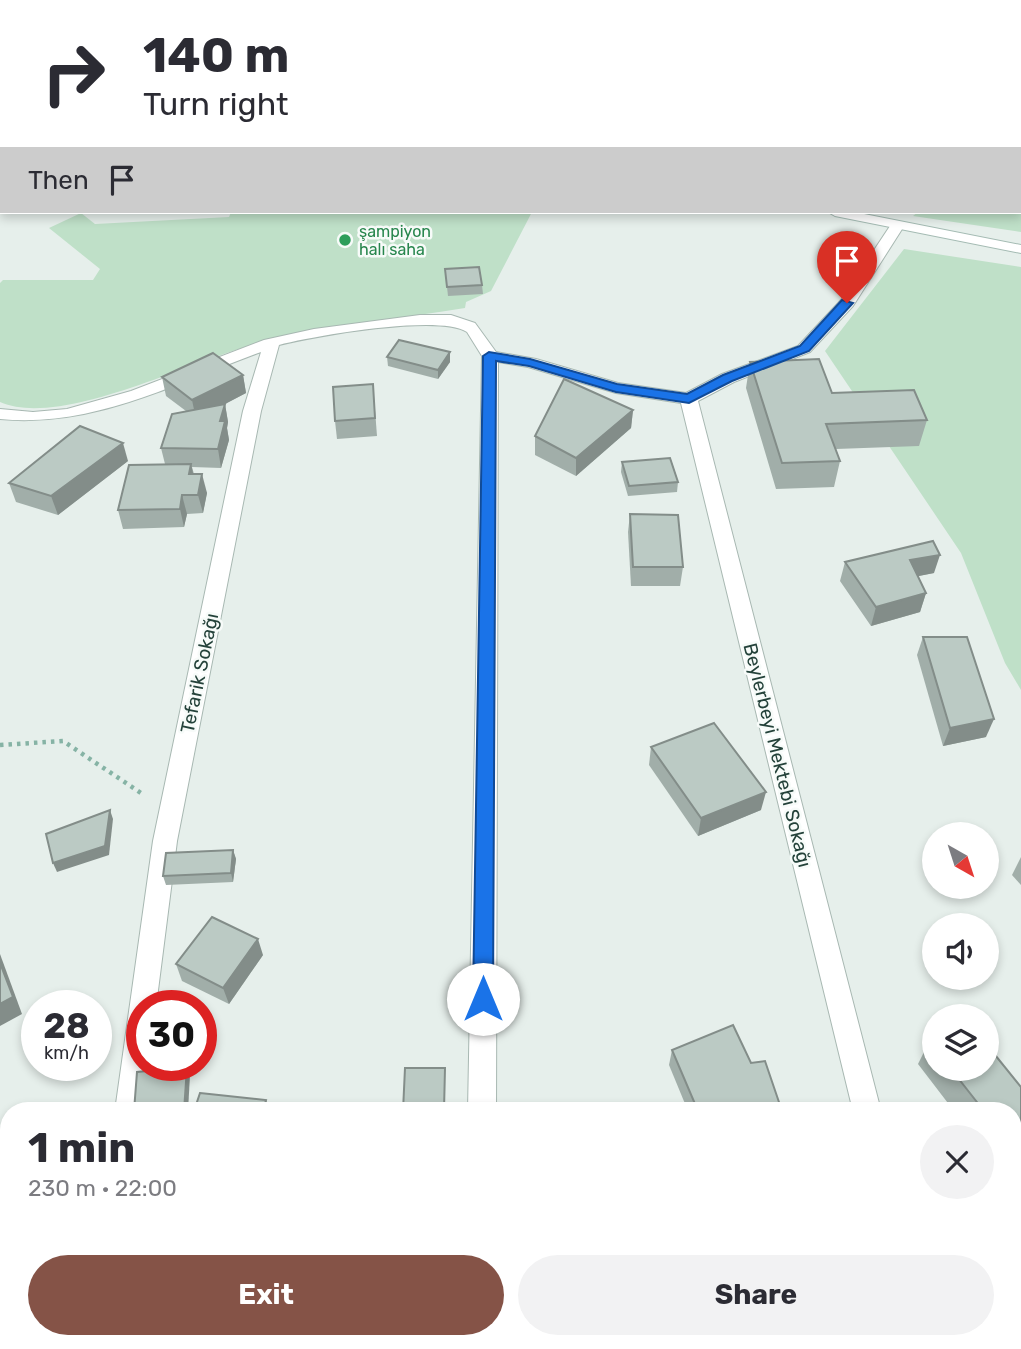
<!DOCTYPE html>
<html lang="en">
<head>
<meta charset="utf-8">
<style>
	body { margin:0; font-family:Rubik,sans-serif; background:#f2f2f3; color:#2b2b33; height:100vh; display:flex; flex-direction:column; font-size:26px; white-space:nowrap }
	* { box-sizing:border-box; margin:0 }
	p { font-size:23px; color:#7c7c81 }
	.icon { flex:none; width:38px; height:38px; fill:none; stroke:currentColor; stroke-width:2; stroke-linecap:round; stroke-linejoin:round }
	.map { position:relative; flex:1; overflow:hidden }
	.details { position:absolute; left:0px; top:1102px; width:1022px; height:247px; display:flex; flex-direction:column; background:#fff; border-radius:28px 28px 0 0; box-shadow:0 4px 10px #0003 }
	.details>* { flex:none }
	.top-card { position:absolute; left:0px; top:0px; width:1022px; height:214px; box-shadow:0 4px 10px #0003; background:#fff; color:#2b2b33; overflow:hidden }
	.needle { width:46px; rotate:141deg }
	.tools { position:absolute; left:922px; top:822px; display:grid; gap:14px }
	.tools a { display:grid; place-items:center; width:77px; height:77px; border-radius:50%; background:#fff; box-shadow:0 4px 10px #0003; font-size:35px }
	.speed { position:absolute; left:21px; top:990px; display:flex; gap:14px; font-size:35px; font-weight:700; text-align:center }
	.speed>* { display:grid; place-content:center; width:91px; height:91px; border-radius:50%; background:#fff; box-shadow:0 4px 10px #0003; line-height:1 }
	.speed small { font-size:18px; font-weight:400 }
	.speed .limit { border:10px solid #d22; background:#fff; color:#111 }
	.pin { position:absolute; display:grid; place-items:center; width:60px; height:60px; color:#fff; margin:-72px -30px; border-radius:50% 50% 50% 0; rotate:-45deg; box-shadow:0 0 7px #0007 }
	.pin .icon { rotate:45deg }
	.me { position:absolute; width:77px; margin:-38px; rotate:0deg; stroke-linejoin:round; filter:drop-shadow(0 0 5px #0008) }
	.turn { display:flex; align-items:center; gap:24px; height:147px; padding:0 28px; font-size:32px }
	.turn .icon { width:91px; height:91px; stroke-width:2.5 }
	.turn b { display:block; font-size:49px; line-height:60px }
	.then { display:flex; align-items:center; height:66px; padding:0 28px; background:#0003; gap:14px; font-size:26px }
	.round { display:grid; place-items:center; flex:none; width:74px; height:74px; border-radius:37px; background:#f2f2f3 }
	.overview { display:flex; align-items:center; justify-content:space-between; height:119px; padding:0 28px }
	h1 { font-size:42px; font-weight:700; line-height:52px }
	.action { display:flex; gap:14px; margin-top:auto; padding:14px 28px }
	.action a { flex:1; height:80px; border-radius:42px; background:#855347; color:#fff; font-size:28px; font-weight:700; line-height:80px; text-align:center }
	.action a+a { background:#f2f2f3; color:#2b2b33 }
	.map>svg:first-child { display:block }
	.green { fill:#bfe0c8 }
	.lines { fill:none; stroke-linecap:round; stroke-linejoin:round }
	.street-casing { stroke:#a8b8b2; stroke-width:2 }
	.secondary-casing { stroke:#a4bbb3; stroke-width:2 }
	.path { stroke:#86b3a5; stroke-width:4.5; stroke-dasharray:3.5 5; stroke-linecap:butt }
	.street { fill:#fff; fill-rule:evenodd }
	.secondary { fill:#fff; fill-rule:evenodd }
	.wall { fill:#a1aea9 }
	.shaded-wall { fill:#838d89 }
	.building { fill:#bbcac4; stroke:#838d89; stroke-width:2 }
	.route { fill:#1a73e8; stroke:#114b97; stroke-width:2 }
	.leisure-dot { fill:#2e9e5b; stroke:#f7fbf9; stroke-width:2.5 }
	.labels { text-anchor:middle; stroke-width:5; stroke-linejoin:round; paint-order:stroke }
	.far-leisure-label { font-size:16px; fill:#27864d; stroke:#f7fbf9; text-anchor:start }
	.street-label { font-size:19px; fill:#24423a; stroke:#f7fbf9 }
</style>
</head>
<body>
<div class="map">
<svg width="1021" height="1349" viewBox="0 0 1021 1349">
	<rect width="100%" height="100%" fill="#e6efeb"/>
	<g class="green">
		<polygon points="1021,132 1021,232 913,216 918,212 1020,212"/>
		<path d="M231,212H532L491,291L466,302L465,308C401,318 335,326 271,340C202,354 64,430 0,402V283L3,280H93L100,269L49,228L81,213L95,224L229,217Z"/>
		<polygon points="904,249 1021,267 1021,690 1005,663 961,553 825,351"/>
	</g>
	<g class="lines">
		<g class="street-casing">
			<g id="street">
				<polygon points="16,0 34,0 15,2"/>
				<polygon points="292,0 304,0 305,2 293,2"/>
				<polygon points="729,0 742,0 728,2"/>
				<polygon points="2,127 2,137 0,137 0,128"/>
				<path d="M897,222L904,226L853,306L810,352L734,382L698,401L881,1111H853L681,403L616,393L528,367L498,362L496,1111H468L482,356L467,332C439,314 314,336 279,345L261,411L177,841L156,1006H142V1066H149L143,1111H115L153,841L243,411L261,352C175,383 95,428 0,419V409L33,412L67,409L131,391L264,340L314,329L420,315H451L475,323L496,352L536,359L618,383L686,393L722,374L798,346L841,300L892,223Z"/>
				<polygon points="84,1340 114,1340 113,1349 83,1349"/>
				<rect x="464" y="1340" width="30" height="9"/>
				<polygon points="910,1340 940,1340 942,1349 912,1349"/>
			</g>
		</g>
		<g class="secondary-casing">
			<g id="secondary">
				<rect x="0" y="63" width="2" height="8"/>
				<polygon points="828,212 854,212 1021,245 1021,253 835,216"/>
			</g>
		</g>
		<polyline class="path" points="0,745 63,741 141,793"/>
		<use href="#street" class="street"/>
		<use href="#secondary" class="secondary"/>
	</g>
	<g class="wall">
		<rect x="336" y="0" width="84" height="2"/>
		<polygon points="445,269 482,285 483,294 448,296"/>
		<polygon points="387,357 450,362 438,379 388,366"/>
		<polygon points="750,362 832,393 927,420 919,446 836,449 840,461 834,487 776,489 746,388"/>
		<polygon points="243,375 246,393 225,404 228,422 227,428 229,440 221,468 192,467 194,474 207,493 203,513 187,514 184,527 123,529 118,510 165,464 161,448 186,411 166,396 162,377"/>
		<polygon points="373,384 377,436 337,439 335,421"/>
		<polygon points="633,410 631,428 576,476 535,455 535,436"/>
		<polygon points="128,461 58,515 16,502 9,483"/>
		<polygon points="622,462 678,482 677,492 628,496 621,472"/>
		<polygon points="630,514 683,567 680,586 631,586 628,532"/>
		<polygon points="845,562 934,573 918,576 926,593 920,612 871,626 840,581"/>
		<polygon points="923,637 986,737 943,746 917,655"/>
		<polygon points="651,747 761,810 698,836 649,765"/>
		<polygon points="233,850 236,859 233,882 166,885 163,876"/>
		<polygon points="1021,857 1021,885 1012,875"/>
		<polygon points="263,955 229,1004 182,981 176,964"/>
		<polygon points="934,1039 934,1069 987,1069 1021,1087 1021,1198 1013,1188 1013,1111 954,1111 918,1064 929,1042"/>
		<polygon points="672,1050 782,1111 688,1111 669,1065"/>
		<polygon points="1021,1302 1021,1349 983,1349 990,1340 1013,1340 1013,1311"/>
		<polygon points="767,1340 868,1340 869,1349 766,1349 765,1344"/>
	</g>
	<g class="shaded-wall">
		<polygon points="128,0 147,0 147,2 123,2"/>
		<rect x="0" y="18" width="2" height="17"/>
		<polygon points="450,352 450,362 438,379 438,370"/>
		<polygon points="243,375 246,393 225,404 228,422 227,428 229,440 221,468 218,449 196,419 192,400"/>
		<polygon points="633,410 631,428 576,476 576,458"/>
		<polygon points="123,443 128,461 58,515 51,496"/>
		<polygon points="191,464 195,482 189,474"/>
		<polygon points="202,474 207,493 203,513 198,495"/>
		<polygon points="182,495 187,514 184,527 180,509"/>
		<polygon points="940,555 934,573 904,579 910,560"/>
		<polygon points="926,593 920,612 871,626 876,607"/>
		<polygon points="994,719 986,737 943,746 950,728"/>
		<polygon points="766,792 761,810 698,836 701,818"/>
		<polygon points="110,810 113,819 109,855 57,872 53,863"/>
		<polygon points="233,850 236,859 233,882 231,873"/>
		<polygon points="258,939 263,955 229,1004 223,988"/>
		<polygon points="0,954 22,1014 0,1026"/>
		<polygon points="187,1067 190,1075 188,1111 184,1111"/>
		<polygon points="266,1100 270,1111 263,1111"/>
		<polygon points="1021,1270 1021,1274 1013,1280 1013,1277"/>
	</g>
	<g class="building">
		<polygon points="93,0 128,0 123,2 96,2"/>
		<polygon points="175,0 202,0 207,2 171,2"/>
		<polygon points="495,0 495,2 469,2"/>
		<rect x="0" y="3" width="2" height="15"/>
		<polygon points="479,267 482,285 447,287 445,269"/>
		<polygon points="399,340 450,352 438,370 387,357"/>
		<polygon points="213,353 243,375 192,400 162,377"/>
		<polygon points="819,359 832,393 914,390 927,420 826,424 840,461 782,463 750,362"/>
		<polygon points="564,379 633,410 576,458 535,436"/>
		<polygon points="373,384 375,418 335,421 333,387"/>
		<polygon points="225,404 220,421 225,421 218,449 161,448 172,414"/>
		<polygon points="80,426 123,443 51,496 9,483"/>
		<polygon points="670,458 678,482 629,486 622,462"/>
		<polygon points="191,464 189,474 202,474 198,495 182,495 180,509 118,510 129,465"/>
		<polygon points="630,514 678,515 683,567 633,567"/>
		<polygon points="933,541 940,555 910,560 926,593 876,607 845,562"/>
		<polygon points="923,637 967,637 994,719 950,728"/>
		<polygon points="714,723 766,792 701,818 651,747"/>
		<polygon points="110,810 105,846 53,863 46,834"/>
		<polygon points="233,850 231,873 163,876 166,853"/>
		<polygon points="212,917 258,939 223,988 176,964"/>
		<polygon points="0,963 13,997 0,1004"/>
		<polygon points="733,1025 751,1063 765,1061 782,1111 698,1111 672,1050"/>
		<polygon points="934,1039 934,1048 929,1042"/>
		<polygon points="987,1045 1021,1087 1021,1159 1013,1149 1013,1111 984,1111 951,1069 987,1069"/>
		<polygon points="187,1067 184,1111 134,1111 137,1072"/>
		<polygon points="405,1068 445,1068 444,1110 403,1111"/>
		<polygon points="200,1093 266,1100 263,1111 194,1111"/>
		<polygon points="1013,1241 1021,1248 1021,1270 1013,1277"/>
		<polygon points="1021,1304 1021,1349 985,1349 992,1340 1013,1340 1013,1313"/>
		<polygon points="568,1340 673,1340 674,1349 515,1349 515,1346"/>
		<polygon points="772,1340 868,1340 869,1349 773,1349"/>
	</g>
	<polygon class="route" points="842,300 853,303 809,351 732,381 689,403 616,392 529,366 496,361 493,999 490,1006 483,1008 476,1006 473,999 483,356 489,352 530,359 617,384 687,394 723,375 800,346"/>
	<circle class="leisure-dot" cx="345" cy="240" r="7"/>
	<g class="labels">
		<g class="far-leisure-label">
			<text x="359" y="237">şampiyon<tspan x="359" dy="18">halı saha</tspan></text>
		</g>
		<g class="street-label">
			<text transform="translate(199 673) rotate(-78)" y="7">Tefarik Sokağı</text>
			<text transform="translate(778 755) rotate(76)" y="7">Beylerbeyi Mektebi Sokağı</text>
		</g>
	</g>
</svg>
<div class="tools">
<a><svg class="needle" viewBox="-14 -14 28 28"><path d="M0-13l5 13h-10z" fill="#e53935"/><path d="M0 13l5-13h-10z" fill="#7c7c81"/></svg></a>
<a><svg class="icon" aria-label="sound" viewBox="0 0 24 24"><path d="M4 9h4l5-4v14l-5-4H4zM17 9q2 3 0 6"/></svg></a>
<a><svg class="icon" aria-label="layers" viewBox="0 0 24 24"><path d="M12 4l9 5-9 5-9-5zM3 14l9 5 9-5"/></svg></a>
</div>
<div class="speed"><div>28<small>km/h</small></div><div class="limit">30</div></div>
<div class="pin" style="left:847px;top:303px;background:#d93025"><svg class="icon" aria-label="arrive" viewBox="0 0 24 24"><path d="M6 21V4h12l-3 4 3 4H6"/></svg></div>
<svg class="me" style="left:483px;top:999px" viewBox="-20 -20 40 40"><circle r="19" fill="#fff"/><path d="M0-13L10 11 0 6-10 11z" fill="#1a73e8"/></svg>
<div class="top-card">
<div class="turn"><svg class="icon" aria-label="right" viewBox="0 0 24 24"><path d="M7 20v-9h11M14 6l5 5-5 5"/></svg><div><b>140 m</b>Turn right</div></div>
<div class="then">Then<svg class="icon" aria-label="arrive" viewBox="0 0 24 24"><path d="M6 21V4h12l-3 4 3 4H6"/></svg></div>
</div>
<section class="details">
<div class="overview"><div><h1>1 min</h1><p>230 m · 22:00</p></div><a class="round"><svg class="icon" aria-label="close" viewBox="0 0 24 24"><path d="M6 6l12 12M18 6L6 18"/></svg></a></div>
<div class="action"><a>Exit</a><a>Share</a></div>
</section>
</div>
</body>
</html>
